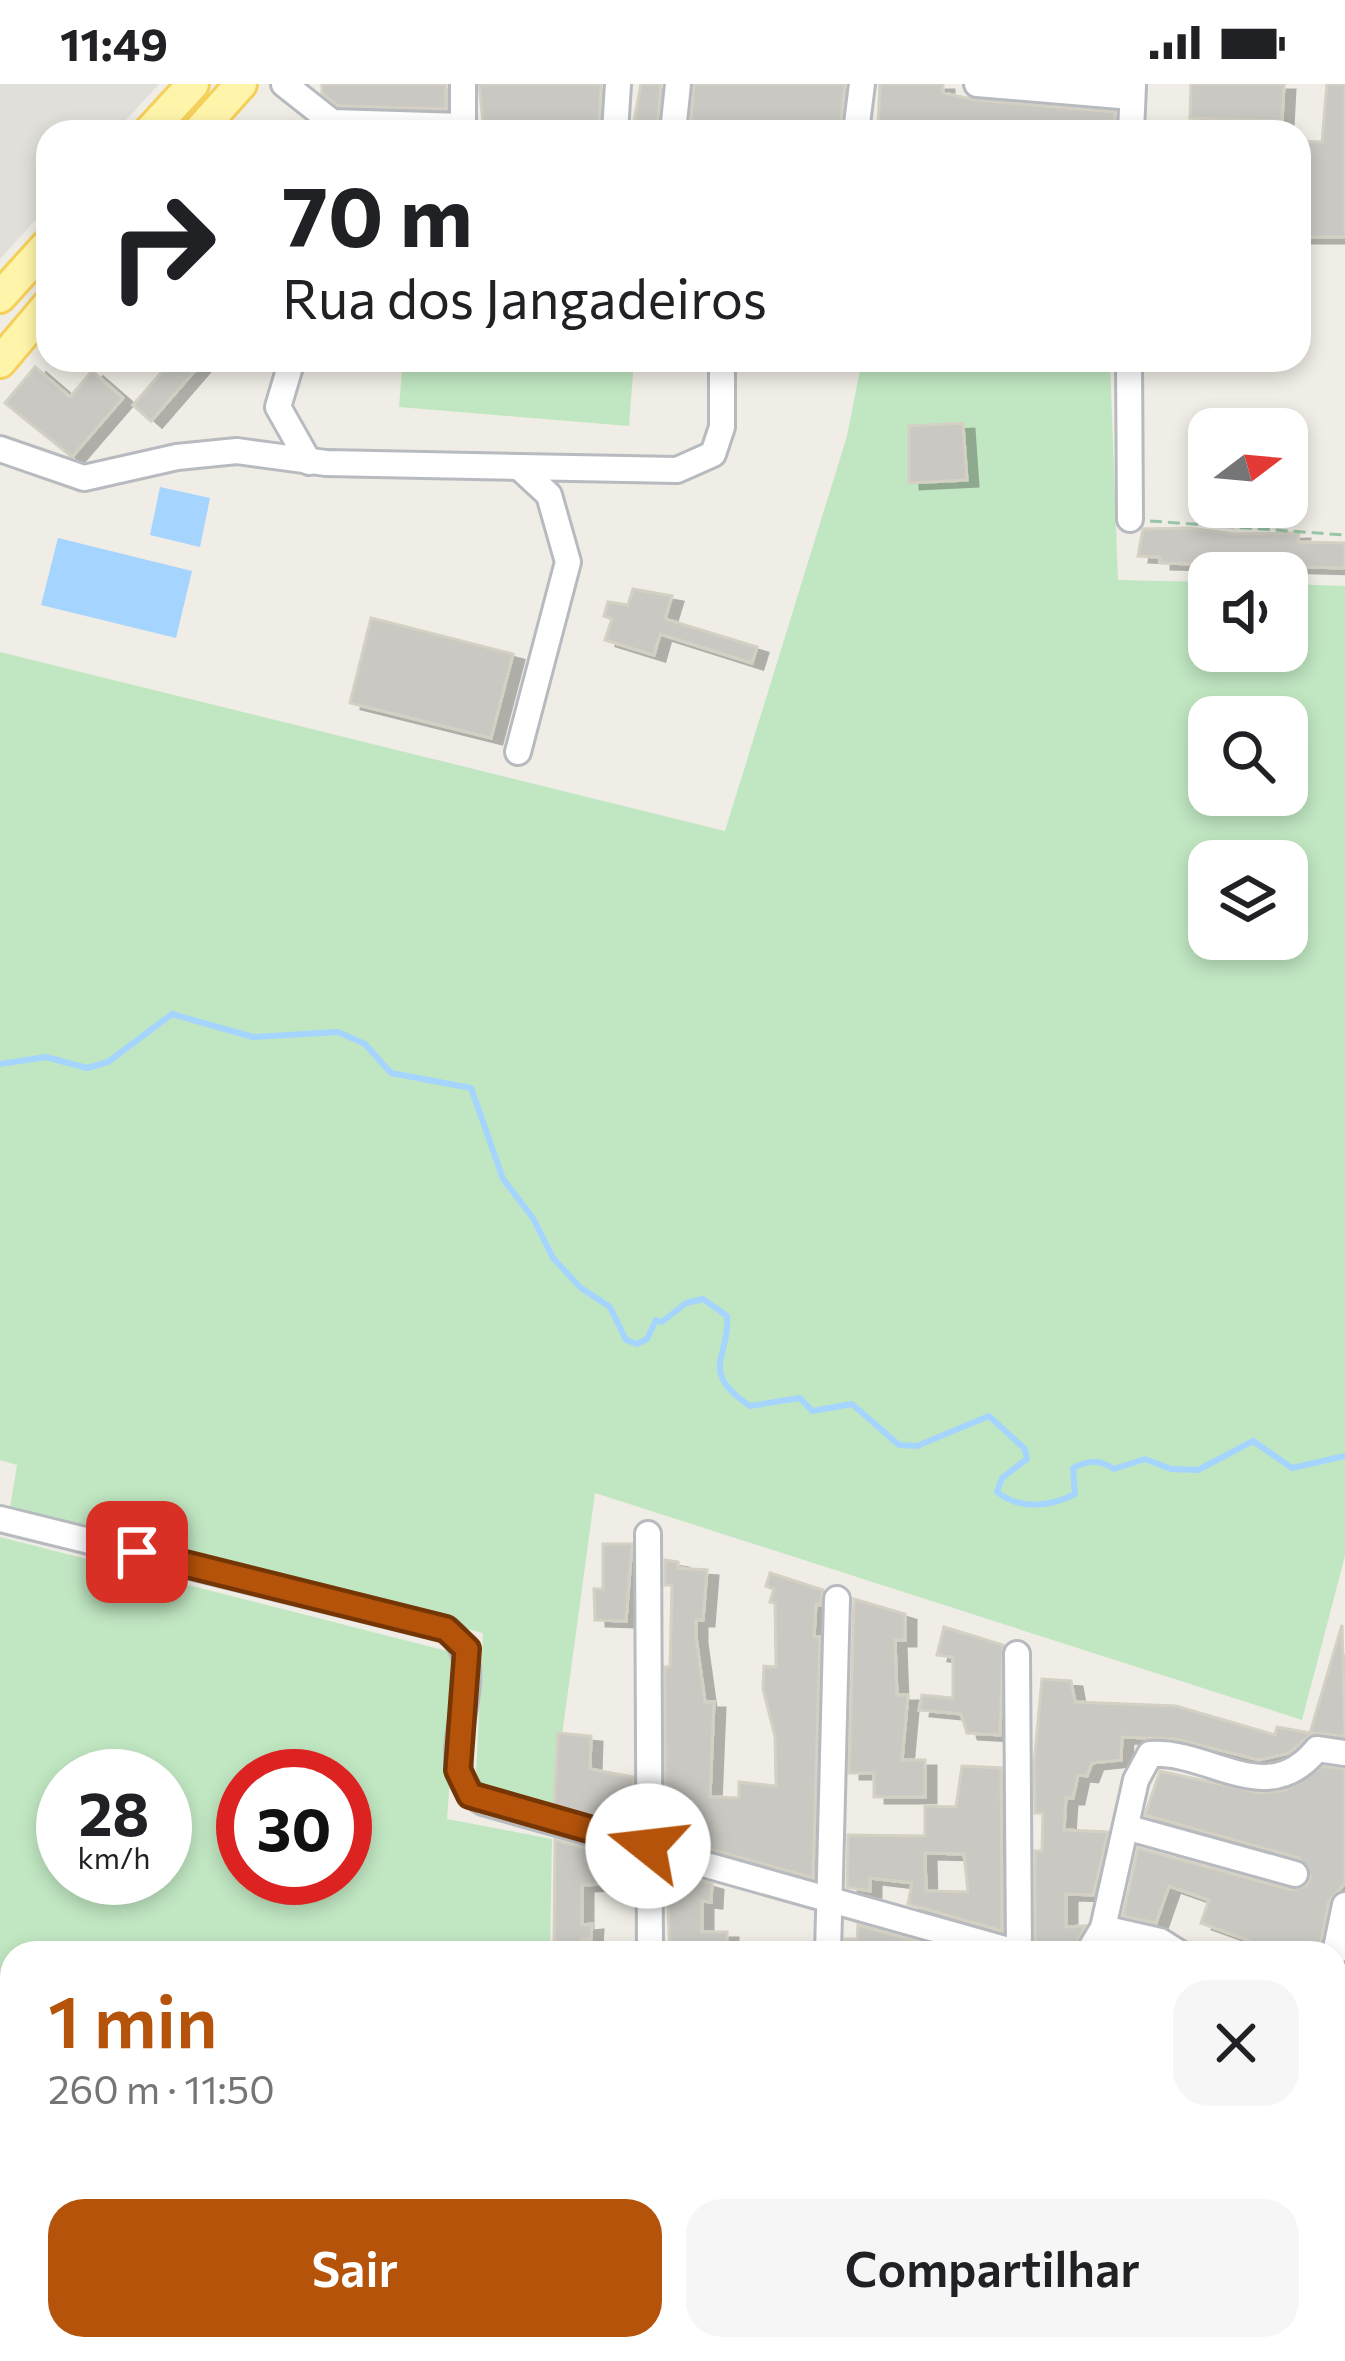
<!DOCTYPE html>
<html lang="pt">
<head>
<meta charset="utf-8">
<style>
	body { margin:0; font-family:Commissioner,sans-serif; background:#f6f6f6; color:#202124; height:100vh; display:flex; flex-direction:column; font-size:45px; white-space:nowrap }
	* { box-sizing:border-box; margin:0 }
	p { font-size:39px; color:#757577 }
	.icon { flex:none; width:66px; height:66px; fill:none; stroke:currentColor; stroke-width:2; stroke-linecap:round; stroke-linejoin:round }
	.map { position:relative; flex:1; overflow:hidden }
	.drawer { position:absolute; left:0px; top:1857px; width:1347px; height:420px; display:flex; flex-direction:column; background:#fff; border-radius:36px 36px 0 0; box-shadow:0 6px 18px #0003 }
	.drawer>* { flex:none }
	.hud { position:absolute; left:36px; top:36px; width:1275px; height:252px; border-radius:36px; box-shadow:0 6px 18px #0003; background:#fff; color:#202124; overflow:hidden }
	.needle { width:78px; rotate:74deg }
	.tools { position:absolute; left:1188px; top:324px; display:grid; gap:24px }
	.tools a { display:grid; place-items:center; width:120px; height:120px; border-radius:24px; background:#fff; box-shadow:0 6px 18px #0003; font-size:60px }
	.speed { position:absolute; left:36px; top:1665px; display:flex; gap:24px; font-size:60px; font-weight:700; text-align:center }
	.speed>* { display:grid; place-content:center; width:156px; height:156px; border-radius:50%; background:#fff; box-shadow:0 6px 18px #0003; line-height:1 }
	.speed small { font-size:30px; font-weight:400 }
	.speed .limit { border:18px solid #d22; background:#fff; color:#111 }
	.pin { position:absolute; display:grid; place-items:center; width:102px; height:102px; color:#fff; margin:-51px; border-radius:24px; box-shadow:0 6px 18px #0006 }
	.me { position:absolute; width:132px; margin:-66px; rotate:286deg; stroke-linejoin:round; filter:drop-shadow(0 0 9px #0008) }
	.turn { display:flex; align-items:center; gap:42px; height:252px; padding:0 48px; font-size:54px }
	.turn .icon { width:156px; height:156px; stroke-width:2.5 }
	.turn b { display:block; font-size:84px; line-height:102px }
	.round { display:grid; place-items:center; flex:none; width:126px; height:126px; border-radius:36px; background:#f6f6f6 }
	.overview { display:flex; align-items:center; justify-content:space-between; height:204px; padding:0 48px }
	h1 { font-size:72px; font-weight:600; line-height:90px; color:#b45309 }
	.cta { display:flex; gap:24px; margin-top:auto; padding:24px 48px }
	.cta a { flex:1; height:138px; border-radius:36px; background:#b45309; color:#fff; font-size:48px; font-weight:600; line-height:138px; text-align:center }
	.cta a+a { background:#f6f6f6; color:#202124 }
	.status { display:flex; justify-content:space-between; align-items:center; height:84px; padding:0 60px; background:#fff; direction:ltr }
	.status svg { height:33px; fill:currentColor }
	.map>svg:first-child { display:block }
	.industrial { fill:#e0dfd9 }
	.green { fill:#c1e7c2; fill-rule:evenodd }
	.water { fill:#a5d4ff }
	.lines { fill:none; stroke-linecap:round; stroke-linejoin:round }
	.stream { stroke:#a5d4ff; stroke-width:6 }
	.building { fill:#cac8c2; stroke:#d4d0c3; stroke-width:3; fill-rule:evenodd; filter:url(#shadow) }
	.minor-casing { stroke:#b7babf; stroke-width:30 }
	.major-casing { stroke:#f5d058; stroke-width:36 }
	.path { stroke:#98c6a8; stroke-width:3; stroke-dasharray:12 6; stroke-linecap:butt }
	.minor { stroke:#fff; stroke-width:24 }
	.major { stroke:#fff5aa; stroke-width:30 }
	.route-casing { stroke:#753606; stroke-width:30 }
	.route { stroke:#b45309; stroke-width:21 }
</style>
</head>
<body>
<div class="status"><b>11:49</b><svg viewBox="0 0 49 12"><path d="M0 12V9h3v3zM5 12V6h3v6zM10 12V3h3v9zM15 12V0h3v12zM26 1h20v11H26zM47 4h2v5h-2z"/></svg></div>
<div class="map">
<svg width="1345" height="2277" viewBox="0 0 1345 2277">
	<defs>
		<filter id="shadow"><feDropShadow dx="11" dy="6" stdDeviation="0" flood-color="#0004"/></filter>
	</defs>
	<rect width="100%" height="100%" fill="#efede5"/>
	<g class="industrial">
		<polygon points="0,0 159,0 115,48 48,48 48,122 0,175"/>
		<polygon points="0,2046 12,2049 12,2265 373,2265 372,2277 0,2277"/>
	</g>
	<g class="green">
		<polygon points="403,276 634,276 629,342 399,323"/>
		<path d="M862,276H1110L1118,496L1209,498V567H1287V500L1345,502V1472L1302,1636L595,1409L552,1725L489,1712L476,1691L483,1549L9,1430L17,1381L0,1376V568L725,747L847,352ZM1209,633H1287V711H1209ZM1209,777H1287V855H1209Z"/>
		<path d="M0,1453L459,1570L447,1735L552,1755L550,1869H12V2049L0,2046ZM63,1692H165V1794H63ZM243,1692H345V1794H243Z"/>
	</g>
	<g class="water">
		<polygon points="160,403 210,414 200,463 150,451"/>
		<polygon points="58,454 192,487 176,554 41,521"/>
	</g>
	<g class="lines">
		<path class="stream" d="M0,980L46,973L87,984L108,978L172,930L253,953L338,948L365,960L391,989L471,1004L503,1095L533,1134L553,1174L581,1204L610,1223L626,1256L637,1260L647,1255L656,1236L662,1238L686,1219L703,1215L727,1232C731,1272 697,1287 750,1322L800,1314L812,1327L852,1320L899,1361L917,1362L989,1332L1025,1365L1027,1375L1002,1394L997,1408C1020,1426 1050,1423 1075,1410L1073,1384C1089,1376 1099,1375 1114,1385L1145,1375L1171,1385L1198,1386L1253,1357L1292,1384L1345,1372"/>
	</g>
	<g class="building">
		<polygon points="322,0 446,0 446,25 338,22 322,9"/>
		<polygon points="479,0 601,0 599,48 484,48"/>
		<polygon points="641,0 661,0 657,48 632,47"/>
		<polygon points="694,0 845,0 840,48 690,48"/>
		<polygon points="880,0 943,0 943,9 976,16 1115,28 1115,48 886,48 886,42 878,42"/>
		<polygon points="1191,0 1284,0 1282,37 1190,34"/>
		<polygon points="1327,0 1345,0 1345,153 1299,153 1299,57 1322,58"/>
		<polygon points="172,276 204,276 151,337 133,321"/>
		<polygon points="35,283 70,313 92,287 123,314 72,373 5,319"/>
		<polygon points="963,339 967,396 909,399 909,342"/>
		<polygon points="1189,444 1234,450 1299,449 1298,458 1345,459 1345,484 1160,479 1160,473 1138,472 1143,445"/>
		<polygon points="633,505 672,512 665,535 757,563 752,579 660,550 654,571 605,556 612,535 604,532 608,518 628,521"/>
		<polygon points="371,534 513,570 491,654 350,619"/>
		<polygon points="603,1460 632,1460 626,1537 595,1536 594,1505 603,1505"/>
		<polygon points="665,1476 678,1478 678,1484 707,1486 703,1536 696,1536 696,1553 705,1618 714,1618 710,1713 739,1714 739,1698 776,1702 775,1652 763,1605 764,1582 776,1583 775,1519 770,1518 774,1505 766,1502 770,1489 823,1506 820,1521 816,1520 814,1553 820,1553 813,1794 667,1753 673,1730 666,1730 665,1583 670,1583 672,1501 665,1501"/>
		<polygon points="854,1515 905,1530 905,1556 895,1556 897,1611 908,1611 902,1676 925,1676 925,1713 874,1713 874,1689 849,1689"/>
		<polygon points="1342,1541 1345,1652 1313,1649 1289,1669 1259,1676 1176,1655 1122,1653 1121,1676 1092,1679 1087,1692 1078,1691 1073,1714 1066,1714 1064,1746 1108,1748 1093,1811 1066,1810 1066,1843 1085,1842 1072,1869 1035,1869 1035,1767 1042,1767 1043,1729 1035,1729 1034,1680 1042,1595 1071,1597 1075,1618 1176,1622 1275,1651 1277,1643 1310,1649"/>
		<polygon points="944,1543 1003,1561 1000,1651 967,1649 961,1630 919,1626 922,1611 953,1614 953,1573 937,1571"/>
		<polygon points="558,1649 591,1652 590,1685 633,1693 633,1743 554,1721"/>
		<path d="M962,1682L1001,1684L1002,1847L908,1820L912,1799L870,1794V1807L847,1803L848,1751L925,1752V1722L956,1723ZM925,1769L964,1770L968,1808L926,1807Z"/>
		<polygon points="1323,1682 1345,1685 1345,1799 1329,1817 1319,1869 1242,1869 1248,1856 1201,1839 1209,1816 1169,1802 1156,1839 1123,1832 1138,1764 1291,1806 1306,1802 1311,1793 1299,1774 1145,1731 1160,1687 1259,1709 1285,1706"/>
		<polygon points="555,1756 629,1776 633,1785 633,1799 582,1801 582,1841 592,1840 591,1855 582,1855 580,1865 554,1866"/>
		<polygon points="666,1787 712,1800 711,1818 702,1817 702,1848 727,1848 726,1867 670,1866"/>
		<polygon points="858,1841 928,1861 928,1869 844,1869 845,1855 857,1855"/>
	</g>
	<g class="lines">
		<g class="minor-casing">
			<g id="minor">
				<polyline points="284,0 332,38 463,42"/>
				<polyline points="463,0 463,48"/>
				<polyline points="977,0 1132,13"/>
				<polyline points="615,48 618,0"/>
				<polyline points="673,48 678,0"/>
				<polyline points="856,48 862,0"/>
				<polyline points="1131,48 1133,2"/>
				<polyline points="292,276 278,323 309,378"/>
				<polyline points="1129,276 1130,435"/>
				<polyline points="0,365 84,394 177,373 237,367 326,379 677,386 713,370 722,343 722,276"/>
				<polyline points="518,668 568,478 549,411 522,386"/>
				<path d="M0,1435L446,1545C503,1585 420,1682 483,1718L1019,1869"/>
				<polyline points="648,1450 650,1869"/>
				<polyline points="1017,1570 1019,1869"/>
				<polyline points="1129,1744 1295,1790"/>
				<path d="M1103,1844L1136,1696L1150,1670C1211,1666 1267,1727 1317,1665L1345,1669"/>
				<polyline points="828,1869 837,1515"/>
				<polyline points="1088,1869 1103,1844 1160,1857 1179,1869"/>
				<polyline points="1335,1869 1345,1821"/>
				<polyline points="1335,1965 1345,1970"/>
				<polyline points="574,2265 613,2277"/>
				<polyline points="835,2265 835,2277"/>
				<polyline points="389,2277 394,2265"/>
				<polyline points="653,2277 653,2265"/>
				<polyline points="998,2277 1001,2265"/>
				<polyline points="1209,2277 1213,2265"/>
			</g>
		</g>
		<g class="major-casing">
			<g id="major">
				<polyline points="149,48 193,0"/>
				<polyline points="198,48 241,0"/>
				<polyline points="0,213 48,160"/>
				<polyline points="0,278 48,221"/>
			</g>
		</g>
		<polyline class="path" points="1150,437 1345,451"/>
		<use href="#minor" class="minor"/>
		<use href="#major" class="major"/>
	</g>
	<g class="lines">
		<g class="route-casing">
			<polyline id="route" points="137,1468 446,1545 467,1565 458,1686 470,1711 648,1762"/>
		</g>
		<use href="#route" class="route"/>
	</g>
</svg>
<div class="tools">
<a><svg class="needle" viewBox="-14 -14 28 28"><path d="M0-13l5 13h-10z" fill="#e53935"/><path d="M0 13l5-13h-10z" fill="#757577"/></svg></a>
<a><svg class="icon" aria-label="sound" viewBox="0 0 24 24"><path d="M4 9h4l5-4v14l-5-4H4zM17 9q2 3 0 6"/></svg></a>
<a><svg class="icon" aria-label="search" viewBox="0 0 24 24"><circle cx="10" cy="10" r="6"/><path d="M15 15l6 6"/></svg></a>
<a><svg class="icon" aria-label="layers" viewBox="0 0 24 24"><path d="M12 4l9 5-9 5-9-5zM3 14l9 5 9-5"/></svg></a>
</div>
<div class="speed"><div>28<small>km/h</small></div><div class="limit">30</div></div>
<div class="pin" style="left:137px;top:1468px;background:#d93025"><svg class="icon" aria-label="arrive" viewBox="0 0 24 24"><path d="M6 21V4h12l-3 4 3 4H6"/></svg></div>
<svg class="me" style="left:648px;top:1762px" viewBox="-20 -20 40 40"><circle r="19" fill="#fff"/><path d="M0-13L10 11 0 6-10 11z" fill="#b45309"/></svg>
<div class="hud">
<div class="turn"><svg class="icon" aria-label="right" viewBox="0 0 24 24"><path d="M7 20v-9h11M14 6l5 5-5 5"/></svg><div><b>70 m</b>Rua dos Jangadeiros</div></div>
</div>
<section class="drawer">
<div class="overview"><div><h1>1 min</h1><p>260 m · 11:50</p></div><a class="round"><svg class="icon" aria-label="close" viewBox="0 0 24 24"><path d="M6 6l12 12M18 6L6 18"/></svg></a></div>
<div class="cta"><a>Sair</a><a>Compartilhar</a></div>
</section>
</div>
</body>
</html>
